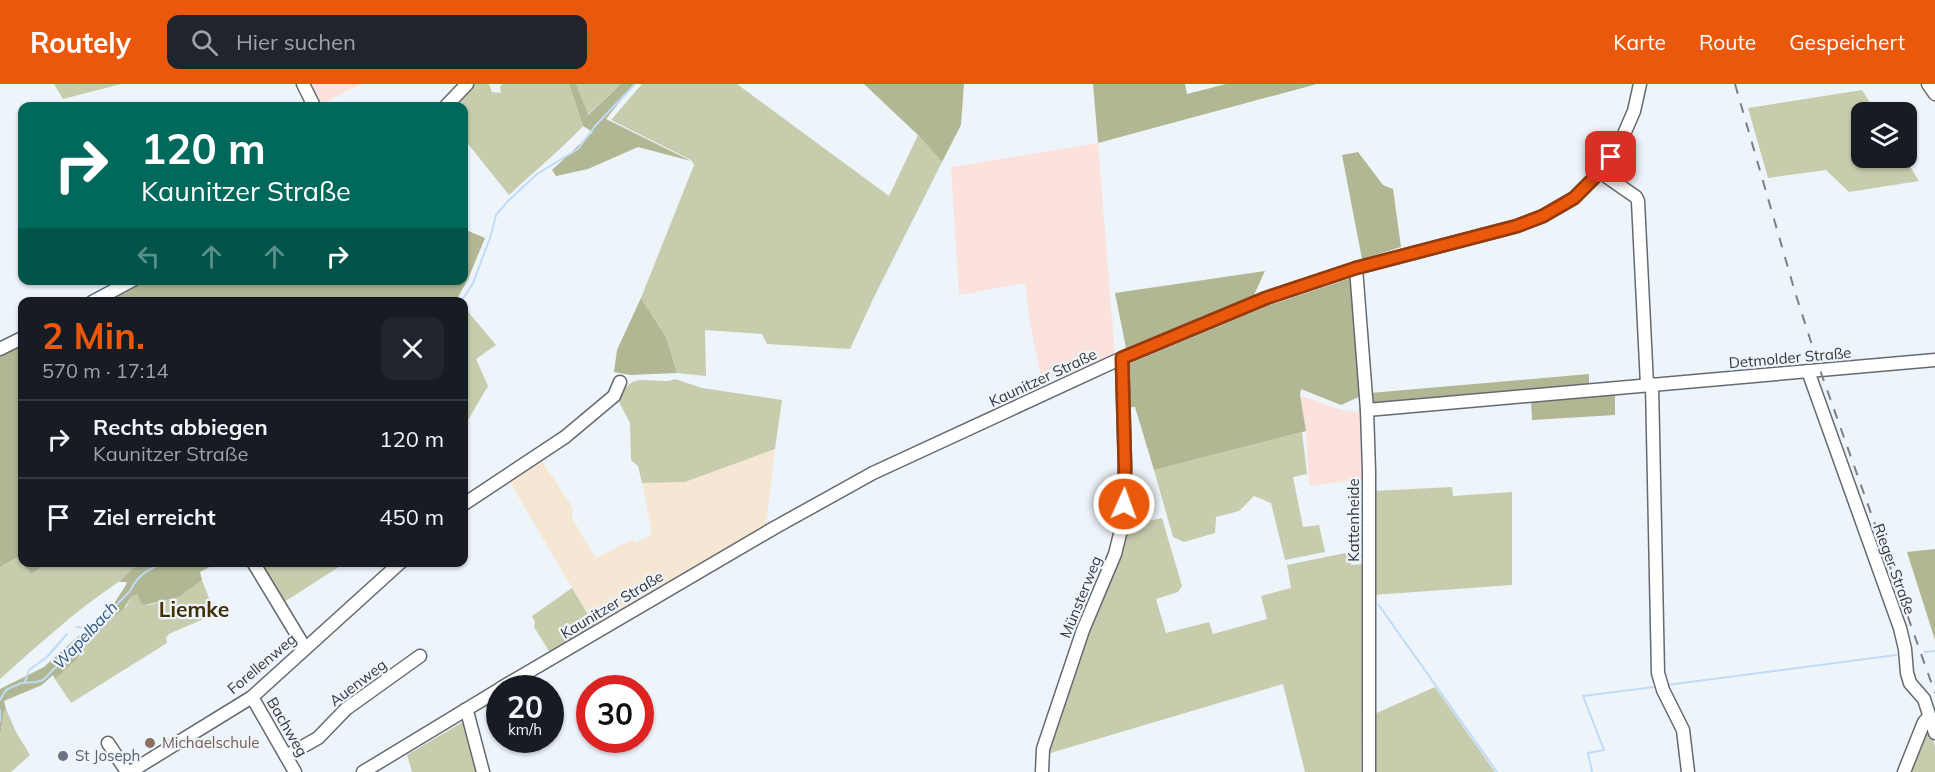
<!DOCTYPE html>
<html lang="de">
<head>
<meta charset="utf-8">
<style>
	body { margin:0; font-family:Mulish,sans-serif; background:#20242c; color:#f1f3f6; height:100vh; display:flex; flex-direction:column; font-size:22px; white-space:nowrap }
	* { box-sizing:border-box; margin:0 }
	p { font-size:20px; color:#9ea1a6 }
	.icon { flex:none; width:33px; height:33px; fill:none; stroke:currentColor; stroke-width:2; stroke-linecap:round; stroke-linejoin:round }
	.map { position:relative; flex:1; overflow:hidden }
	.panel { position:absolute; left:18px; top:213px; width:450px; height:270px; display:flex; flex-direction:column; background:#171b24; border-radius:12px; box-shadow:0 2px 4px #0004 }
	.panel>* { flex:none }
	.top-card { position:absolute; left:18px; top:18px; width:450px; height:183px; border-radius:12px; box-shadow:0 2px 4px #0004; background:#00695c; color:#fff; overflow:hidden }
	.tools { position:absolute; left:1851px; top:18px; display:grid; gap:12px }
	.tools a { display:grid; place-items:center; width:66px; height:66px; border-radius:12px; background:#171b24; box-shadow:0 2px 4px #0004; font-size:30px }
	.speed { position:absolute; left:486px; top:591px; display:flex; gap:12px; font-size:30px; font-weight:700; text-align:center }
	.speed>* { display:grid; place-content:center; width:78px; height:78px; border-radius:50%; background:#171b24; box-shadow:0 2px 4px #0004; line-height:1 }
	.speed small { font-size:15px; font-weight:400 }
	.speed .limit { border:9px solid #d22; background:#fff; color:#111 }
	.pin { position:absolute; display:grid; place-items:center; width:51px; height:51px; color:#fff; margin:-26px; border-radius:12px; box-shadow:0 3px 9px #0006 }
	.me { position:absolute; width:66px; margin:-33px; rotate:2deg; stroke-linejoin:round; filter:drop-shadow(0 0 4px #0008) }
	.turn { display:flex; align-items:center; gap:21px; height:126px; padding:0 24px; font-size:27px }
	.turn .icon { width:78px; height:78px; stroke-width:2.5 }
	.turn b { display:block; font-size:42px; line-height:51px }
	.lanes { display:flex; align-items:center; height:57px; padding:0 24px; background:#0003; justify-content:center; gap:30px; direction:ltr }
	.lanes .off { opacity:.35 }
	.round { display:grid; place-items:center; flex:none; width:63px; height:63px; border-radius:12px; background:#20242c }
	.headline { display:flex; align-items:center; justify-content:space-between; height:102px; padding:0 24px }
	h1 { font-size:36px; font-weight:700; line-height:45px; color:#ea580c }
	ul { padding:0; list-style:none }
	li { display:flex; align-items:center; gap:18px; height:78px; padding:0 24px; border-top:2px solid #363941 }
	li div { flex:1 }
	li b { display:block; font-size:22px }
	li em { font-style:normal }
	header { display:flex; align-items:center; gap:36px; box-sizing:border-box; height:84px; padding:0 30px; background:#ea580c; color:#fff }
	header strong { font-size:28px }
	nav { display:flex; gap:33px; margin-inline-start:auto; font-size:21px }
	.search { width:420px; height:54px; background:#20242c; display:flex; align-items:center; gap:15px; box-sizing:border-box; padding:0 21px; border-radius:12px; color:#9ea1a6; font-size:22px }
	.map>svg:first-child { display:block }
	.commercial { fill:#f6e6d4 }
	.industrial { fill:#fce2dd }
	.green { fill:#c7ccad }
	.forest { fill:#b1b693 }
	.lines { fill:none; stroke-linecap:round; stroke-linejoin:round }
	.stream { stroke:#bfdbf7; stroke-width:2 }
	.minor-casing { stroke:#646a70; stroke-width:15 }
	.minor { stroke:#fff; stroke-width:12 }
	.rail { stroke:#7c8084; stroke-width:2; stroke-dasharray:10 10; stroke-linecap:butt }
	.route-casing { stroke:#983908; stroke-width:15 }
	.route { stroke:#ea580c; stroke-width:10 }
	.education-dot { fill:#8d6e63; stroke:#edf4fa; stroke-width:2 }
	.worship-dot { fill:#6b7280; stroke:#edf4fa; stroke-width:2 }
	.labels { text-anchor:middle; stroke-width:4.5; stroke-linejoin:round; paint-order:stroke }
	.street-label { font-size:15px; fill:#333638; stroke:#edf4fa }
	.education-label { font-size:15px; fill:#785e54; stroke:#edf4fa; text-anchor:start }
	.worship-label { font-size:15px; fill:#5b616d; stroke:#edf4fa; text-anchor:start }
	.water-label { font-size:16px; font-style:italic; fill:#2a547a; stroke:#edf4fa }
	.district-label { font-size:21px; font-weight:bold; fill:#412d06; stroke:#edf4fa }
</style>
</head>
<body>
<header>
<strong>Routely</strong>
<div class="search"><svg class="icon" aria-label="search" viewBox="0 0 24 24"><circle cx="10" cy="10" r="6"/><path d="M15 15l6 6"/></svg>Hier suchen</div>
<nav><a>Karte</a><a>Route</a><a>Gespeichert</a></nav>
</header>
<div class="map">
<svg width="1935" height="688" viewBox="0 0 1935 688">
	<rect width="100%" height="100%" fill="#edf4fa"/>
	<polygon class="commercial" points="775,365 766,443 596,544 508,395 540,374 573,424 572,434 596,474 633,455 635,459 652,450 642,399 685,398"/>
	<g class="industrial">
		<polygon points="308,0 361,0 318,22"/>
		<polygon points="1098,59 1115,271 1060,295 1047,290 1041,292 1030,240 1025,199 959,211 951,83"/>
		<polygon points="1300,311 1341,326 1364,329 1366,395 1309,402 1306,347"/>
	</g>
	<g class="green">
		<polygon points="54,0 121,0 63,15"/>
		<path d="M474,0H489L492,8L501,9L500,2L503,0H569L583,42C560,67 533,88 509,111L464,55V22H454Z"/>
		<polygon points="576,0 621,0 587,31"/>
		<polygon points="642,0 737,0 889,112 918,51 942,78 875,211 850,265 767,260 762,250 705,246 706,292 677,289 666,253 641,214 694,81 691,76 611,36"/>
		<polygon points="1862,6 1876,28 1862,28 1862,74 1905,74 1919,97 1849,108 1826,86 1768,94 1748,24"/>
		<polygon points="464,223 496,261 476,275 488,302 464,343"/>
		<path d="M675,295L702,304L782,316L775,365L685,398L642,399L638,382L631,376L630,339L617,314C622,308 628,299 635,297C648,294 662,300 675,295Z"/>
		<polygon points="1302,348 1307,390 1293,393 1303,443 1319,441 1325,468 1285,476 1271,419 1254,412 1239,427 1216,433 1215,449 1184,458 1173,453 1154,386"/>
		<polygon points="1452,403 1453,412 1512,408 1512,501 1373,511 1374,407"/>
		<polygon points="1162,434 1182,502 1178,508 1156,515 1166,549 1209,538 1213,550 1267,535 1261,512 1291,504 1287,481 1350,468 1351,481 1363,480 1361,688 1305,688 1283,600 1047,670 1085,547 1127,441"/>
		<path d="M18,473L31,490L47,479H148C134,484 126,493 114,501C73,529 37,562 0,595V483Z"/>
		<polygon points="256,479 345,479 281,520"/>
		<polygon points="202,496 215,530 169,550 166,554 167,559 71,619 55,595 76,576 85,562 106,537 126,523 132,512 138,511 145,521 149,521 179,513"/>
		<polygon points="572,504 596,544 551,570 534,543 535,538 532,532"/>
		<polygon points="1435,603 1495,688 1371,688 1372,631"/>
		<polygon points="6,625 16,648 30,671 11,688 0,688 0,653 4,627"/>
		<polygon points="466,636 479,688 412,688 407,671"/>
		<polygon points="1926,644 1928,644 1935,662 1935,688 1908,688"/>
	</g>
	<g class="forest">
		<polygon points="569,0 576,0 588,31 621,0 634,0 606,35 691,77 638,63 588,85 556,92 552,86 593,48 583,42"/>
		<polygon points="864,0 964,0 961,41 942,78 918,51"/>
		<polygon points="1093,0 1185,0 1187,10 1226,0 1317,0 1098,59"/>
		<polygon points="1358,68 1383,101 1393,105 1401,163 1362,175 1342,71"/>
		<polygon points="464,142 466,146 485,154 468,195 457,215 459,217 105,218 146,197 464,196"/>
		<polygon points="1265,187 1254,211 1126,264 1115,209"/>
		<polygon points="1354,193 1363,311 1341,321 1301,305 1300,311 1306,347 1154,386 1135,323 1122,324 1126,281 1267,222"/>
		<polygon points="641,214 666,253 677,289 630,291 614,288 617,266"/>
		<polygon points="22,260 22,445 21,458 22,478 47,479 31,490 18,473 0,483 0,272"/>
		<polygon points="1589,290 1589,303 1371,322 1370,309"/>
		<polygon points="1615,307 1615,331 1532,336 1531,315"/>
		<polygon points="1935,465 1935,556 1907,468"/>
		<polygon points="148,479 217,479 200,488 202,496 179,513 145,521 141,519 138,511 132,512 122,527 106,537 85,561 76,576 55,595 53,591 42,601 4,617 6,625 4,627 0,653 0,605 44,583 113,521 126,501 127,498 119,498 134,484"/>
	</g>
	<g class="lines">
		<g class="stream">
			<polyline points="461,218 473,199 490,154 496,131 508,117 537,90 578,65 595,42 635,0"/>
			<polyline points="1378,520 1497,688"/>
			<polyline points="77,543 86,544 91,547"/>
			<polyline points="1925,568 1935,567"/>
			<polyline points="25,598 29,586 47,573 67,550"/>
			<polyline points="1667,601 1896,571"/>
			<path d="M0,616L6,606L12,603L22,599L36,598L43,596L68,571L75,560L91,547L130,507C138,490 150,484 167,478"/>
			<polyline points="0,626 0,637"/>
			<polyline points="1592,688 1588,669 1604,666 1583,612 1654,603"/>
		</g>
		<g class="minor-casing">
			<g id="minor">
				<polyline points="303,0 314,22"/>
				<polyline points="1928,0 1935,10"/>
				<polyline points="446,22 467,0"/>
				<polyline points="1600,88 1636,113 1638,117 1647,301"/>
				<polyline points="1356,184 1367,326 1369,387 1369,688"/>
				<polyline points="92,218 133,196"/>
				<polyline points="0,265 22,254"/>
				<polyline points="1808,287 1900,544 1905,565 1907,589 1910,599 1924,615 1935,649"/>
				<polyline points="1652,300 1658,589 1663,606 1683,646 1688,688"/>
				<polyline points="1367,326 1935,276"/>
				<polyline points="464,420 565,353 614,312 620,298"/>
				<polyline points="253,478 305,564"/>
				<polyline points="501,604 774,444 873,389 1122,274 1266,214 1356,184 1517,142 1543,132 1574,114 1600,88 1621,57 1634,27 1640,0"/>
				<polyline points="252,613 295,688"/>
				<polyline points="465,626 468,631 483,688"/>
				<polyline points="108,659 127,688"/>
				<polyline points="286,672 318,654 346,625 420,572"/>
				<polyline points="130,688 252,613 401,478"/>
				<polyline points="363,688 500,605"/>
				<polyline points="1042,688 1043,665 1083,546 1115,470 1123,438 1125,384 1122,274"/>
				<polyline points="1904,688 1924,638 1929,633"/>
			</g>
		</g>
		<use href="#minor" class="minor"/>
		<polyline class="rail" points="1735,0 1795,208 1820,286 1935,609"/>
	</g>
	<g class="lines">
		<g class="route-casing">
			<polyline id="route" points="1124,420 1125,384 1122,274 1266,214 1356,184 1517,142 1543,132 1574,114 1600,88 1611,73"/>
		</g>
		<use href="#route" class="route"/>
	</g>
	<circle class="education-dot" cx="150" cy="659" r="6"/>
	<circle class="worship-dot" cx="63" cy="672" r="6"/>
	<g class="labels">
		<g class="street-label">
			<text transform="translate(1790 274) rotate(-5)" y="5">Detmolder Straße</text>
			<text transform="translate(1043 294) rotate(-25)" y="5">Kaunitzer Straße</text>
			<text transform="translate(1354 436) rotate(-90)" y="5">Kattenheide</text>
			<text transform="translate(1894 485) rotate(70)" y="5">Rieger Straße</text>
			<text transform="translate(1081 513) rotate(-68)" y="5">Münsterweg</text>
			<text transform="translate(612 521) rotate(-31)" y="5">Kaunitzer Straße</text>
			<text transform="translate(262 580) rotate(-40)" y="5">Forellenweg</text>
			<text transform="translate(358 599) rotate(-37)" y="5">Auenweg</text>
			<text transform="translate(287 643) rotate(60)" y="5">Bachweg</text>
		</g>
		<g class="education-label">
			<text x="162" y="664">Michaelschule</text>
		</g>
		<g class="worship-label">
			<text x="75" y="677">St Joseph</text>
		</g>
		<g class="water-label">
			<text transform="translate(85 551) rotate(-47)" y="6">Wapelbach</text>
		</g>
		<g class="district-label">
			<text x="194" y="533">Liemke</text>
		</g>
	</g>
</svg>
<div class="tools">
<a><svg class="icon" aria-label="layers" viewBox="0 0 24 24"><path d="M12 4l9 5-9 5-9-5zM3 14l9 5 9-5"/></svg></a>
</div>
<div class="speed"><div>20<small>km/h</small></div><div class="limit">30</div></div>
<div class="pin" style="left:1611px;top:73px;background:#d93025"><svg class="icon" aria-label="arrive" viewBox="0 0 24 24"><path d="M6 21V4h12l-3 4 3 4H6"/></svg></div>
<svg class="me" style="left:1124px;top:420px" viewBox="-20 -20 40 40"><circle r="17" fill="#ea580c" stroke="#fff" stroke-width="3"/><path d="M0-11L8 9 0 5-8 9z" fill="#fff"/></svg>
<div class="top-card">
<div class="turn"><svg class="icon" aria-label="right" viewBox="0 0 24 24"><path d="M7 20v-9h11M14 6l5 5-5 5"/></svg><div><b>120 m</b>Kaunitzer Straße</div></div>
<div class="lanes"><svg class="icon off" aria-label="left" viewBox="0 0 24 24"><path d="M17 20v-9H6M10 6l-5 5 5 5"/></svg><svg class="icon off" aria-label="ahead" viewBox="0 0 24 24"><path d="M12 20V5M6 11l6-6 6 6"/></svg><svg class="icon off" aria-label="ahead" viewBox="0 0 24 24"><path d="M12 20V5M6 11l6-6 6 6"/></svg><svg class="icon" aria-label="right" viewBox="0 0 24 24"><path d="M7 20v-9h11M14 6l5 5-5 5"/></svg></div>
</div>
<section class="panel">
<div class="headline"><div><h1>2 Min.</h1><p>570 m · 17:14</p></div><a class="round"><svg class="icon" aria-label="close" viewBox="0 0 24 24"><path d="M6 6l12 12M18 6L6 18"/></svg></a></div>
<ul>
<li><svg class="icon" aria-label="right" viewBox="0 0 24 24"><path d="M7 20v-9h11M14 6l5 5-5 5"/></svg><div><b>Rechts abbiegen</b><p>Kaunitzer Straße</p></div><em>120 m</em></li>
<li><svg class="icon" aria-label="arrive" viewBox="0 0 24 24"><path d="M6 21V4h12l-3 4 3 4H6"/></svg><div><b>Ziel erreicht</b></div><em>450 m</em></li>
</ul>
</section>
</div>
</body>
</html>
